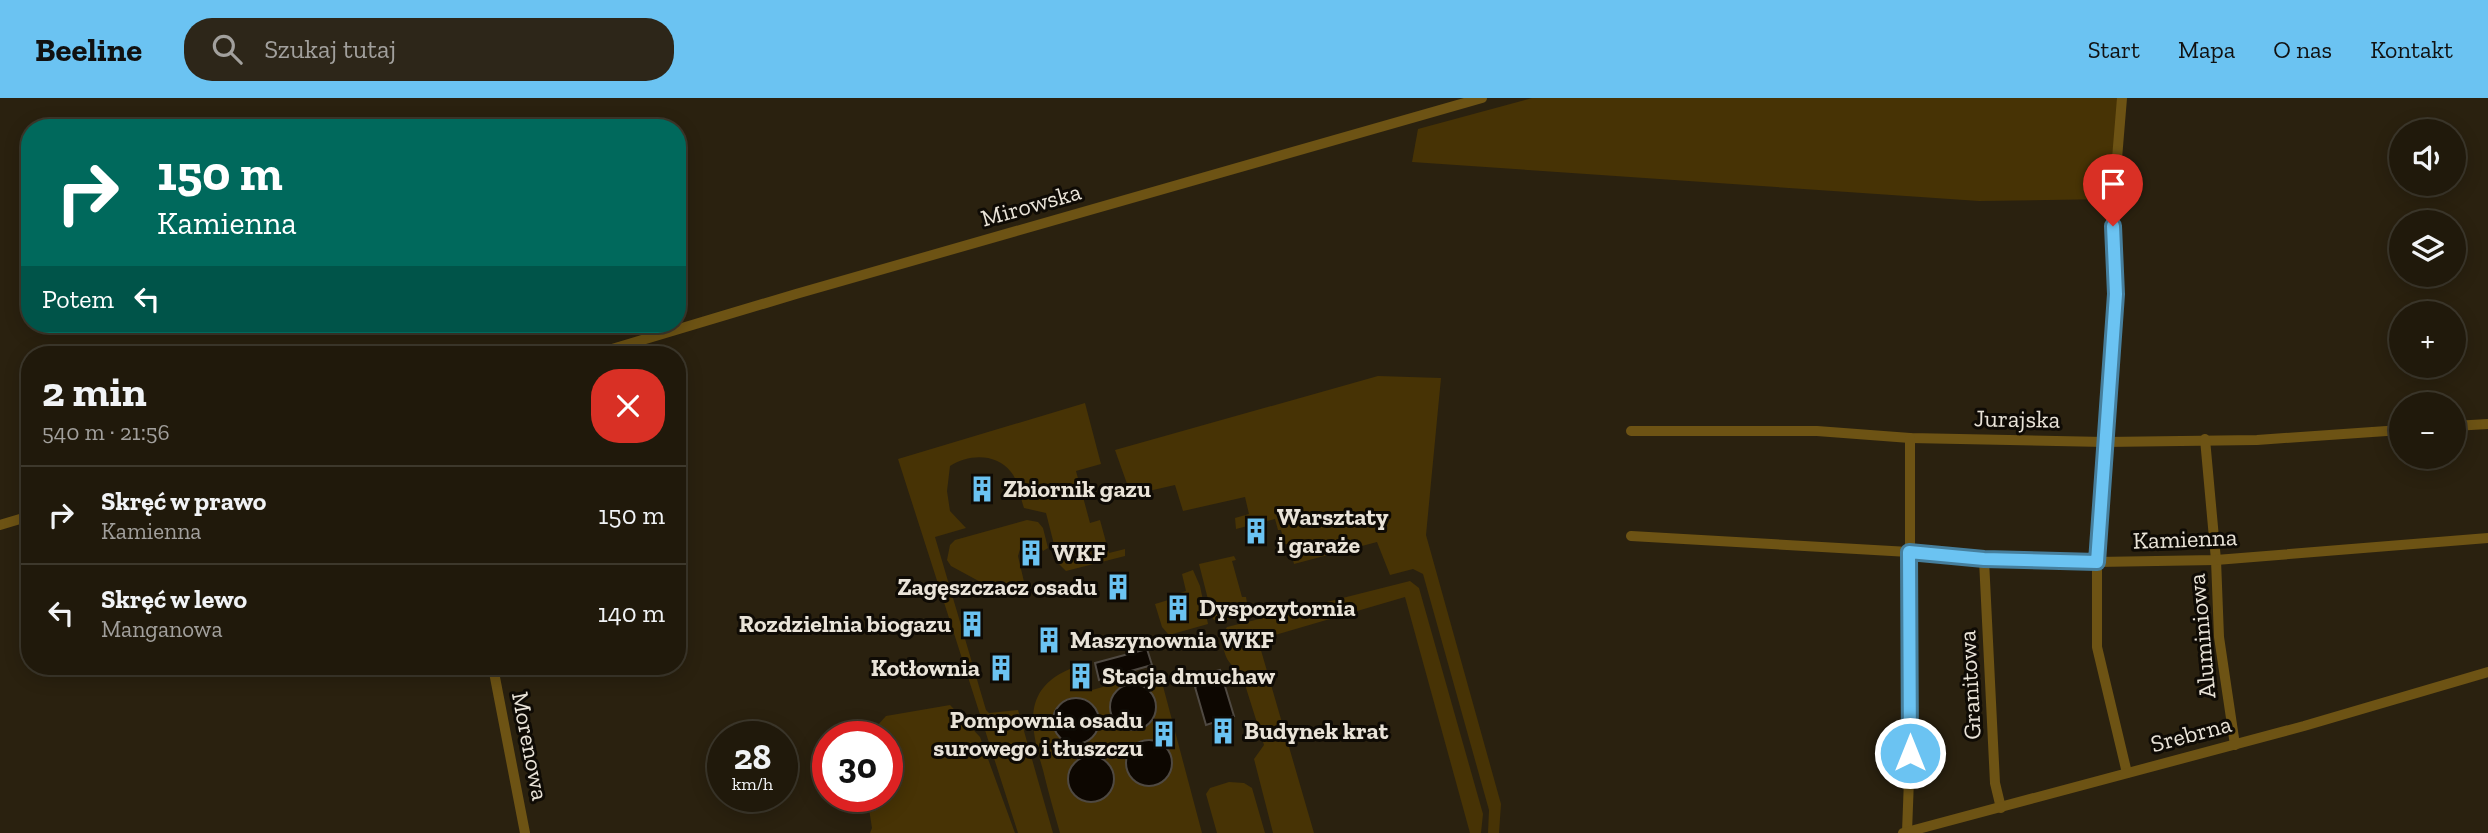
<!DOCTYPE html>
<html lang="pl">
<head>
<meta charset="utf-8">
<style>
	body { margin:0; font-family:"Zilla Slab",serif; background:#2d2619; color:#f1f3f6; height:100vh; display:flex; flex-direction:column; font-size:26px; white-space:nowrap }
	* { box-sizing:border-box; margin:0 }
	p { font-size:23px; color:#a2a09d }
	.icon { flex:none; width:38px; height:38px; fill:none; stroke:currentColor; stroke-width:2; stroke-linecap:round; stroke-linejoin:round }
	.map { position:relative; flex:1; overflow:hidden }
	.panel { position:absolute; left:21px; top:248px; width:665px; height:329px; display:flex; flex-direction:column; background:#20190b; border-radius:28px; box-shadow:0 4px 18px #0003,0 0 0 2px #3d382c }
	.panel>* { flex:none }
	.hud { position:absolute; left:21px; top:21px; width:665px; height:214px; border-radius:28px; box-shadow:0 4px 18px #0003,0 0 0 2px #3d382c; background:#00695c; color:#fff; overflow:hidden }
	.buttons { position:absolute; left:2389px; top:21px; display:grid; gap:14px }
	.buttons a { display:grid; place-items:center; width:77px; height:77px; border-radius:50%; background:#20190b; box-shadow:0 4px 18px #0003,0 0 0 2px #3d382c; font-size:35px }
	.speed { position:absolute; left:707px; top:623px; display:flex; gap:14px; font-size:35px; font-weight:700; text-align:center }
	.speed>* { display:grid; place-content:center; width:91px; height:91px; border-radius:50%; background:#20190b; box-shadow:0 4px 18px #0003,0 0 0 2px #3d382c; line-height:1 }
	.speed small { font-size:18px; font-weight:400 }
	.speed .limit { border:10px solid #d22; background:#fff; color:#111 }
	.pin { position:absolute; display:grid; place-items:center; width:60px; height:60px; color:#fff; margin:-72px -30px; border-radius:50% 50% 50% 0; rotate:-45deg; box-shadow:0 0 7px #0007 }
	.pin .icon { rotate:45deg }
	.me { position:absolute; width:77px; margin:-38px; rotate:0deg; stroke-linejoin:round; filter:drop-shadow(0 0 5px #0008) }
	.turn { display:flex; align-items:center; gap:24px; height:147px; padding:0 21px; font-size:32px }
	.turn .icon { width:91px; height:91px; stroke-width:2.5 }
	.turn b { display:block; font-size:49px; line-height:60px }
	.then { display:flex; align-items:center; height:66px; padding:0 21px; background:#0003; gap:14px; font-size:26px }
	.round { display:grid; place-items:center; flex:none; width:74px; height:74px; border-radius:28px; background:#2d2619 }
	.overview { display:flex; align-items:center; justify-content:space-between; height:119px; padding:0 21px }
	h1 { font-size:42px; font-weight:700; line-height:52px }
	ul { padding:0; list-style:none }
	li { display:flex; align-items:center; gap:21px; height:98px; padding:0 21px; border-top:2px solid #3d382c }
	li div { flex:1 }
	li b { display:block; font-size:26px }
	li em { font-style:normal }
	header { display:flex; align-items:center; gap:42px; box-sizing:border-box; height:98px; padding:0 35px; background:#6bc3f2; color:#111 }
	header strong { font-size:33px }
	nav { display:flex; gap:38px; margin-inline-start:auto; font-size:24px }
	.search { width:490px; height:63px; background:#2d2619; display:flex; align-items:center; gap:18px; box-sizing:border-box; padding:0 24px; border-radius:28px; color:#a2a09d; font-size:26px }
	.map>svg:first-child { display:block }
	.green { fill:#473305 }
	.water { fill:#0d0701; stroke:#4f4942; stroke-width:2 }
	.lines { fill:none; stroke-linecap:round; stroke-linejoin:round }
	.minor { stroke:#6d5314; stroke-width:10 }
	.route-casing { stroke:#467f9d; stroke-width:18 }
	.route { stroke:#6bc3f2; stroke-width:12 }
	.labels { text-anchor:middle; stroke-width:6; stroke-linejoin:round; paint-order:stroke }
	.street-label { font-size:24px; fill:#e9e3d8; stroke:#0f0b05 }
	.poi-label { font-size:24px; font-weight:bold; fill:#e9e3d8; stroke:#0f0b05; text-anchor:start }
</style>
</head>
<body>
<header>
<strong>Beeline</strong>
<div class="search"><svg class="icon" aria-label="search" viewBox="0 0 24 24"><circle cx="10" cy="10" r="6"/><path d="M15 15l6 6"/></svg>Szukaj tutaj</div>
<nav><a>Start</a><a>Mapa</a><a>O nas</a><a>Kontakt</a></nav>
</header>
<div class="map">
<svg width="2488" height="735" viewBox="0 0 2488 735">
	<rect width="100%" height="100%" fill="#2a210f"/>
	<g class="green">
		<polygon points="1532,0 2118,0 2110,101 1979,103 1412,64 1418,31"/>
		<polygon points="1378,278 1441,280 1426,437 1501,706 1499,735 1488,735 1489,712 1423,476 1413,471 1390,477 1377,444 1294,466 1289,446 1285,446 1281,432 1278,432 1275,421 1236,431 1235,420 1249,416 1245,399 1183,413 1175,387 1131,397 1115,352"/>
		<path d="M1085,305L1101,366L1076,373L1090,425L1100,422L1109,455L1125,451V458L1066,473L1059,466L1046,415L1024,410C1020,399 1018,382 1011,374C996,355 969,356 950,368L947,393L950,413L966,430L935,439L986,612L989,615L1018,612L1053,735H1018L898,361Z"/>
		<path d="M1027,422L1038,424L1043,430L1048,450L1043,453C1038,444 1030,442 1021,448L1018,458L1025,488L997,493L951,468L947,462L950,447L955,442Z"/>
		<polygon points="1234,458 1236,462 1232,463 1242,499 1246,499 1247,505 1240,518 1218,524 1213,521 1199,466"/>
		<polygon points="1193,472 1200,488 1208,526 1169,537 1162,529 1155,506 1178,499 1177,496 1186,493 1182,476"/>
		<path d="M1410,483L1419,490L1483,716L1481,735H1470L1405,499L1258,542L1314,735H1273L1254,661L1264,647L1241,574C1225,564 1225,557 1221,539L1227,529Z"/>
		<path d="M1075,569L1079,584L1089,581L1092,592L1159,573L1202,735H1060C1054,714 1048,693 1043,672C1030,628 1021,589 1075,569Z"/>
		<polygon points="950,607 980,639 1015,735 870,735 872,730 867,698 887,698 887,639 867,639 886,618"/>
		<polygon points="1229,684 1244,685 1252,690 1265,735 1217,735 1206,696 1210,690"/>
	</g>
	<g class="water">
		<polygon points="1147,551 1152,567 1099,582 1095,565"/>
		<polygon points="1220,572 1234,618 1206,627 1195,589 1197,588 1194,579"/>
		<circle cx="1133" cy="609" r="23"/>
		<circle cx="1076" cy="623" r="23"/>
		<circle cx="1149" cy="665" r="23"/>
		<circle cx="1091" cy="681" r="23"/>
	</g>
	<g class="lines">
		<g class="minor">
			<polyline points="2122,0 2113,109 2116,196 2097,464 2097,549 2127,675"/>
			<polyline points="592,257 796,196 1482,0"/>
			<polyline points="2454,328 2488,326"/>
			<polyline points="1631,333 1817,333 1910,340 2105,344 2257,342 2401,332"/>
			<polyline points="2205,341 2216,462 2219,539 2235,647"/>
			<polyline points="0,427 30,418"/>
			<polyline points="1631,438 1909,454 1984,462 2097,464 2216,462 2488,440"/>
			<polyline points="1984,462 1995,685 2001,710"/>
			<polyline points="493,569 525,735"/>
			<polyline points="1907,734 1910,655 1910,340"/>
			<polyline points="1903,735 2304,628 2488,574"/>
		</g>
	</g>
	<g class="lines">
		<g class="route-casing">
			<polyline id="route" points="1910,655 1909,454 1984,461 2097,464 2116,196 2113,128"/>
		</g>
		<use href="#route" class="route"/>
	</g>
	<defs>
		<g id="building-bare" transform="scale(2.1)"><path d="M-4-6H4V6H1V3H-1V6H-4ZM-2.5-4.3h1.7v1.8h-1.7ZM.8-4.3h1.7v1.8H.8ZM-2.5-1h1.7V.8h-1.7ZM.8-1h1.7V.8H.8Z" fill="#6bc3f2" stroke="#0f0b05" stroke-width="2.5" paint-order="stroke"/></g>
	</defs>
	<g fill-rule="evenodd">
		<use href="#building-bare" x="982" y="391"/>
		<use href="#building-bare" x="1256" y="433"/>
		<use href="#building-bare" x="1031" y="455"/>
		<use href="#building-bare" x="1118" y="489"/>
		<use href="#building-bare" x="1178" y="510"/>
		<use href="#building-bare" x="972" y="526"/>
		<use href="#building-bare" x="1049" y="542"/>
		<use href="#building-bare" x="1001" y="570"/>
		<use href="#building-bare" x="1081" y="578"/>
		<use href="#building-bare" x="1223" y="633"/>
		<use href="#building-bare" x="1164" y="636"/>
	</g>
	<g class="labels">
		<g class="street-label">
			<text transform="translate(1031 107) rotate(-16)" y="8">Mirowska</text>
			<text transform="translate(2017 321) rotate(1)" y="8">Jurajska</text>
			<text transform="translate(2185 441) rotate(-2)" y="8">Kamienna</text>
			<text transform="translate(2202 538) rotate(-95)" y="8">Aluminiowa</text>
			<text transform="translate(1970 587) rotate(-93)" y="8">Granitowa</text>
			<text transform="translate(2191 636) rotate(-15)" y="8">Srebrna</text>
			<text transform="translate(530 648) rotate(79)" y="8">Morenowa</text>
		</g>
		<g class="poi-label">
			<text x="1003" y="399">Zbiornik gazu</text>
			<text x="1277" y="427">Warsztaty<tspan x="1277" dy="28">i garaże</tspan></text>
			<text x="1052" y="463">WKF</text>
			<text x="1097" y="497" text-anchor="end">Zagęszczacz osadu</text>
			<text x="1199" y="518">Dyspozytornia</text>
			<text x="951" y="534" text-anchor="end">Rozdzielnia biogazu</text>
			<text x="1070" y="550">Maszynownia WKF</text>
			<text x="980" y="578" text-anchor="end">Kotłownia</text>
			<text x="1102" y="586">Stacja dmuchaw</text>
			<text x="1143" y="630" text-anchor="end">Pompownia osadu<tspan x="1143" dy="28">surowego i tłuszczu</tspan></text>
			<text x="1244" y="641">Budynek krat</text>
		</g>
	</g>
</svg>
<div class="buttons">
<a><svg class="icon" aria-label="sound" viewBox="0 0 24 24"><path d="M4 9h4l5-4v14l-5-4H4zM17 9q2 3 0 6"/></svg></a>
<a><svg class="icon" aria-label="layers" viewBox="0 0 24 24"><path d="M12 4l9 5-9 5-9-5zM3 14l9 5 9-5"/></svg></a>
<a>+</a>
<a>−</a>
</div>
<div class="speed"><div>28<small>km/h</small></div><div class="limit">30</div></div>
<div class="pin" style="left:2113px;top:128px;background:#d93025"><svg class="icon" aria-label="arrive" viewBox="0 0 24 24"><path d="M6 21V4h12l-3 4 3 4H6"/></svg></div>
<svg class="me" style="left:1910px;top:655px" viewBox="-20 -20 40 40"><circle r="17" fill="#6bc3f2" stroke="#fff" stroke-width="3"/><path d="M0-11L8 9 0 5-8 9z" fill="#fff"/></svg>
<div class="hud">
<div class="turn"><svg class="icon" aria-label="right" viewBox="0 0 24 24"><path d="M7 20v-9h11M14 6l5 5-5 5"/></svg><div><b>150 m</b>Kamienna</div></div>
<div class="then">Potem<svg class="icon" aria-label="left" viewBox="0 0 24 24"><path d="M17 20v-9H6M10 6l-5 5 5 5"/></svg></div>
</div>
<section class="panel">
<div class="overview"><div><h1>2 min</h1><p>540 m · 21:56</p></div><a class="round" style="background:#d93025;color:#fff"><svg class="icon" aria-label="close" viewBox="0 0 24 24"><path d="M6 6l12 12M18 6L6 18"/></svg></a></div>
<ul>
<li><svg class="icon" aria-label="right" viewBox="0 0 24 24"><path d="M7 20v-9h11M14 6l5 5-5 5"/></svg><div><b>Skręć w prawo</b><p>Kamienna</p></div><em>150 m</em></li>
<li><svg class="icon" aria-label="left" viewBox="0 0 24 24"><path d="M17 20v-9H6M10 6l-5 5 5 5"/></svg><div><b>Skręć w lewo</b><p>Manganowa</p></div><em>140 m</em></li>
</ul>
</section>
</div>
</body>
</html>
